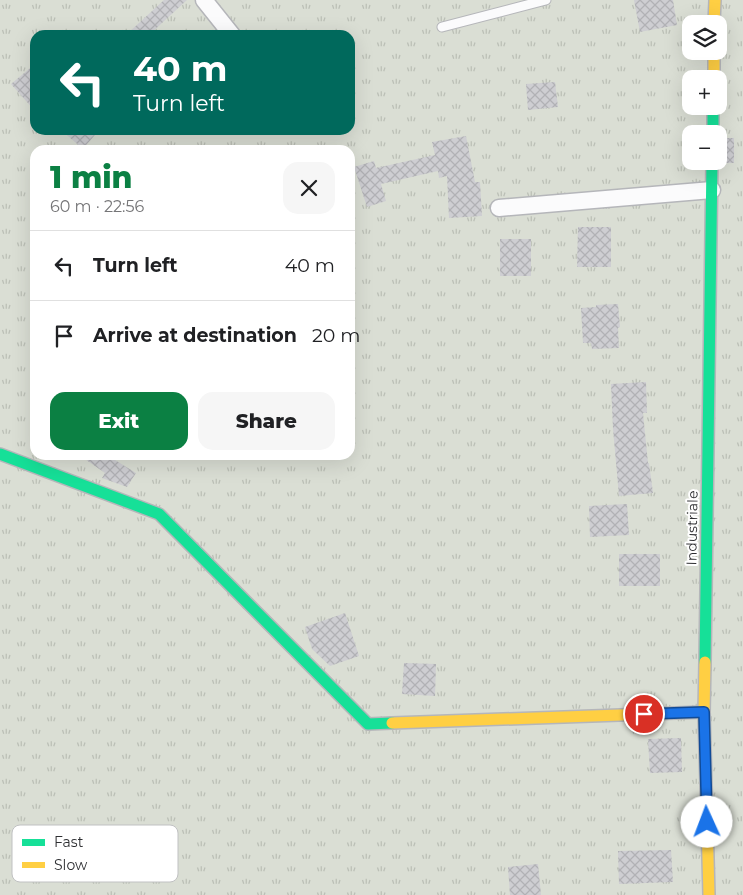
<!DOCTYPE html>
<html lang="en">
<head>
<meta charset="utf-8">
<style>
	body { margin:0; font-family:Montserrat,sans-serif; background:#f6f6f6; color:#202124; height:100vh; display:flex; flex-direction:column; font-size:19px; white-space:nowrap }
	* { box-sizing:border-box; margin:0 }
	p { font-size:16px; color:#757577 }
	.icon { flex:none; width:28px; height:28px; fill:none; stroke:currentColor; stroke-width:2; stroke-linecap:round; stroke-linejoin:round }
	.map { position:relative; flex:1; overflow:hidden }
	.details { position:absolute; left:30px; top:145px; width:325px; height:315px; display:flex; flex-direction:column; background:#fff; border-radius:15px; box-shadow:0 5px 20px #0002 }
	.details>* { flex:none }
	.guide { position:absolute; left:30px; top:30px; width:325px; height:105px; border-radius:15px; box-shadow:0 5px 20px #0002; background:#00695c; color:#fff; overflow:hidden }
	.buttons { position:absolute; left:682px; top:15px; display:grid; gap:10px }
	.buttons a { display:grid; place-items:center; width:45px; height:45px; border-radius:10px; background:#fff; box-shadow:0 5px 20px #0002; font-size:25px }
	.pin { position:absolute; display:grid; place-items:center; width:42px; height:42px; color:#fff; margin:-21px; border:2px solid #fff; border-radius:50%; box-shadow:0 1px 5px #0007 }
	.me { position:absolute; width:55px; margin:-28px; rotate:358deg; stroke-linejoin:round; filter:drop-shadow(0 0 4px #0008) }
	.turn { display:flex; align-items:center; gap:18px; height:105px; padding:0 20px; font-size:22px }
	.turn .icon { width:65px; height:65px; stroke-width:2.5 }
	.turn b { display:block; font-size:35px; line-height:42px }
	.round { display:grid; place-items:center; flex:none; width:52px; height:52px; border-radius:15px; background:#f6f6f6 }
	.summary { display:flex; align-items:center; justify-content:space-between; height:85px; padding:0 20px }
	h1 { font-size:30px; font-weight:800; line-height:38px; color:#0b8043 }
	.action { display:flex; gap:10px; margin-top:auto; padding:10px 20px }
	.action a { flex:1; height:58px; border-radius:15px; background:#0b8043; color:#fff; font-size:20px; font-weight:800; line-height:58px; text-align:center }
	.action a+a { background:#f6f6f6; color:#202124 }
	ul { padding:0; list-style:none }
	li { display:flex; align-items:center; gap:15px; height:70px; padding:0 20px; border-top:1px solid #e0e0e0 }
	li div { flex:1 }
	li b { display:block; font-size:19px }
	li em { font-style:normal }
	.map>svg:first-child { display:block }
	.grass { fill:url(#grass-tufts); fill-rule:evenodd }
	.building { fill:url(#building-cross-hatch) }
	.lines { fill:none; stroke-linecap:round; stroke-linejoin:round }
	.lane-casing { stroke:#b5b6ba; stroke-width:11 }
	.street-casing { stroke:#b5b6ba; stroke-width:19 }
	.fast-casing { stroke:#b5b6ba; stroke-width:14 }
	.slow-casing { stroke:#b5b6ba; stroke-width:14 }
	.lane { stroke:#fbfbfc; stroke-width:9 }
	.street { stroke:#fbfbfc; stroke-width:16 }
	.fast { stroke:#16e098; stroke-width:11 }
	.slow { stroke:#ffcf43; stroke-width:11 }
	.route-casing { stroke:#114b97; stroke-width:12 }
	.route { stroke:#1a73e8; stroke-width:9 }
	.labels { text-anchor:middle; stroke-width:4; stroke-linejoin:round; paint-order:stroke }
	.street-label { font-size:14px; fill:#2e2f32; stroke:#fff }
	.key { fill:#fff; stroke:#c0c1c2; stroke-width:1 }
	.key-label { font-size:14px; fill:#2e2f32 }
</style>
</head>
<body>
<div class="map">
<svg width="743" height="895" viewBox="0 0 743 895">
	<defs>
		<pattern id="grass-tufts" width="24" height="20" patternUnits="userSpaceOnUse" patternTransform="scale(1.25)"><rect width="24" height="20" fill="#daded4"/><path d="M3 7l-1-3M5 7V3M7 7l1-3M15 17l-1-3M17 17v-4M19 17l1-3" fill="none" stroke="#bbbfb6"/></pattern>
		<pattern id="building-cross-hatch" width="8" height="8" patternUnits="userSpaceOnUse" patternTransform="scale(1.25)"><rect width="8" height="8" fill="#ceced2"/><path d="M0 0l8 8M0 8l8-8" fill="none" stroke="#b1b1b5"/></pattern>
	</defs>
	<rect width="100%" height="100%" fill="#e4e5ea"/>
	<path class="grass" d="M0,0H743V895H0ZM691,24H719V51H691ZM35,35H350V130H35ZM691,79H719V106H691ZM691,134H719V161H691ZM35,150H350V455H35Z"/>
	<g class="building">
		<polygon points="164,0 187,0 149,35 126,35"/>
		<polygon points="634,0 673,0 677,25 640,32"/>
		<polygon points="35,64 35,111 11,84"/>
		<polygon points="555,82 558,107 528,110 526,84"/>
		<polygon points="61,130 99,130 83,149"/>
		<polygon points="466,136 475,182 480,182 482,216 449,218 447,176 439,178 438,171 381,184 386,201 367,207 354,167 374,161 376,168 435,155 432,142"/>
		<polygon points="726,138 734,138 734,163 726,163 724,155 720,150 720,146 725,141"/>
		<polygon points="578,227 611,227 611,267 577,267"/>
		<rect x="500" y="239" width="31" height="37"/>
		<polygon points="618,304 620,327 618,328 619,348 592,349 591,343 583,343 581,308 596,307 596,305"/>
		<polygon points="646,382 647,413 643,413 648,463 649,463 653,493 619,496 613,429 611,384"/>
		<polygon points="79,455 107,455 136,473 127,487 102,478 105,473"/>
		<polygon points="627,504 629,535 590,537 589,506"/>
		<rect x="619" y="554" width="41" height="32"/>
		<polygon points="345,613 359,656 330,666 312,649 305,627"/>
		<polygon points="404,663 436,664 435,696 402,694"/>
		<polygon points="681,738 682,772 650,773 648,739"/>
		<polygon points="671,850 673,882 619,884 618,851"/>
		<polygon points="538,864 541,895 510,895 508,867"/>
	</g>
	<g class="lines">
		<g class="lane-casing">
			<polyline id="lane" points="442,27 546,0"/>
		</g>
		<g class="street-casing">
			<g id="street">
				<polyline points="204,0 232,35"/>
				<polyline points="499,208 712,190"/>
			</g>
		</g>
		<g class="fast-casing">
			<g id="fast">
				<polyline points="713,106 713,134"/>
				<polyline points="0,454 159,514 368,724 392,723"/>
				<polyline points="705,662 712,161"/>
			</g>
		</g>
		<g class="slow-casing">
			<g id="slow">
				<polyline points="714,24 715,0"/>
				<polyline points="714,51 714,79"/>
				<polyline points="705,662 704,712 709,895"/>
				<polyline points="392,723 704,712"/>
			</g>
		</g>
		<use href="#lane" class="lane"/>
		<use href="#street" class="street"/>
		<use href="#fast" class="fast"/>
		<use href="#slow" class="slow"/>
	</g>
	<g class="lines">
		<g class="route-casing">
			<polyline id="route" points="644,714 704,712 707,822"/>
		</g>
		<use href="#route" class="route"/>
	</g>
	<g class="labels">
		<g class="street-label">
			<text transform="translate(692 528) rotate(-89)" y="5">Industriale</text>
		</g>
	</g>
	<rect x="12" y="825" width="166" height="57" rx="8" class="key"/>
	<rect x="22" y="839" width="23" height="7" fill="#16e098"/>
	<rect x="22" y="862" width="23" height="6" fill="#ffcf43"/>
	<g class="key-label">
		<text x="54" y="847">Fast</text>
		<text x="54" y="870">Slow</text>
	</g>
</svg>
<div class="buttons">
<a><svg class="icon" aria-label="layers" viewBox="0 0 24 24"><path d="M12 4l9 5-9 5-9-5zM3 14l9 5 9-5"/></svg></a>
<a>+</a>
<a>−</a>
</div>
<div class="pin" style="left:644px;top:714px;background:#d93025"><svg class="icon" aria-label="arrive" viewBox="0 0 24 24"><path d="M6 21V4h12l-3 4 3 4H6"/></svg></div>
<svg class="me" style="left:707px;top:822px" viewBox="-20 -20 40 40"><circle r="19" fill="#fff"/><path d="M0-13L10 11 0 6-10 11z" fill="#1a73e8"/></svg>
<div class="guide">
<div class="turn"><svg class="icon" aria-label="left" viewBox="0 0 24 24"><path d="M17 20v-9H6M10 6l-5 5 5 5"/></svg><div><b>40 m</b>Turn left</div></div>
</div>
<section class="details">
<div class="summary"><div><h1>1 min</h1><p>60 m · 22:56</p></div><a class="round"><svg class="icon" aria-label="close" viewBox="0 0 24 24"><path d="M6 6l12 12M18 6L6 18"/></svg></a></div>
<ul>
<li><svg class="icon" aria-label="left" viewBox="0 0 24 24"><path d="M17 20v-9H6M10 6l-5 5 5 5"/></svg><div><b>Turn left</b></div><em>40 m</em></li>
<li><svg class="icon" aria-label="arrive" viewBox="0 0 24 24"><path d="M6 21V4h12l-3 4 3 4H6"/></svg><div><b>Arrive at destination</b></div><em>20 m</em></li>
</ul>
<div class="action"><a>Exit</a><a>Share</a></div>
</section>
</div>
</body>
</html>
